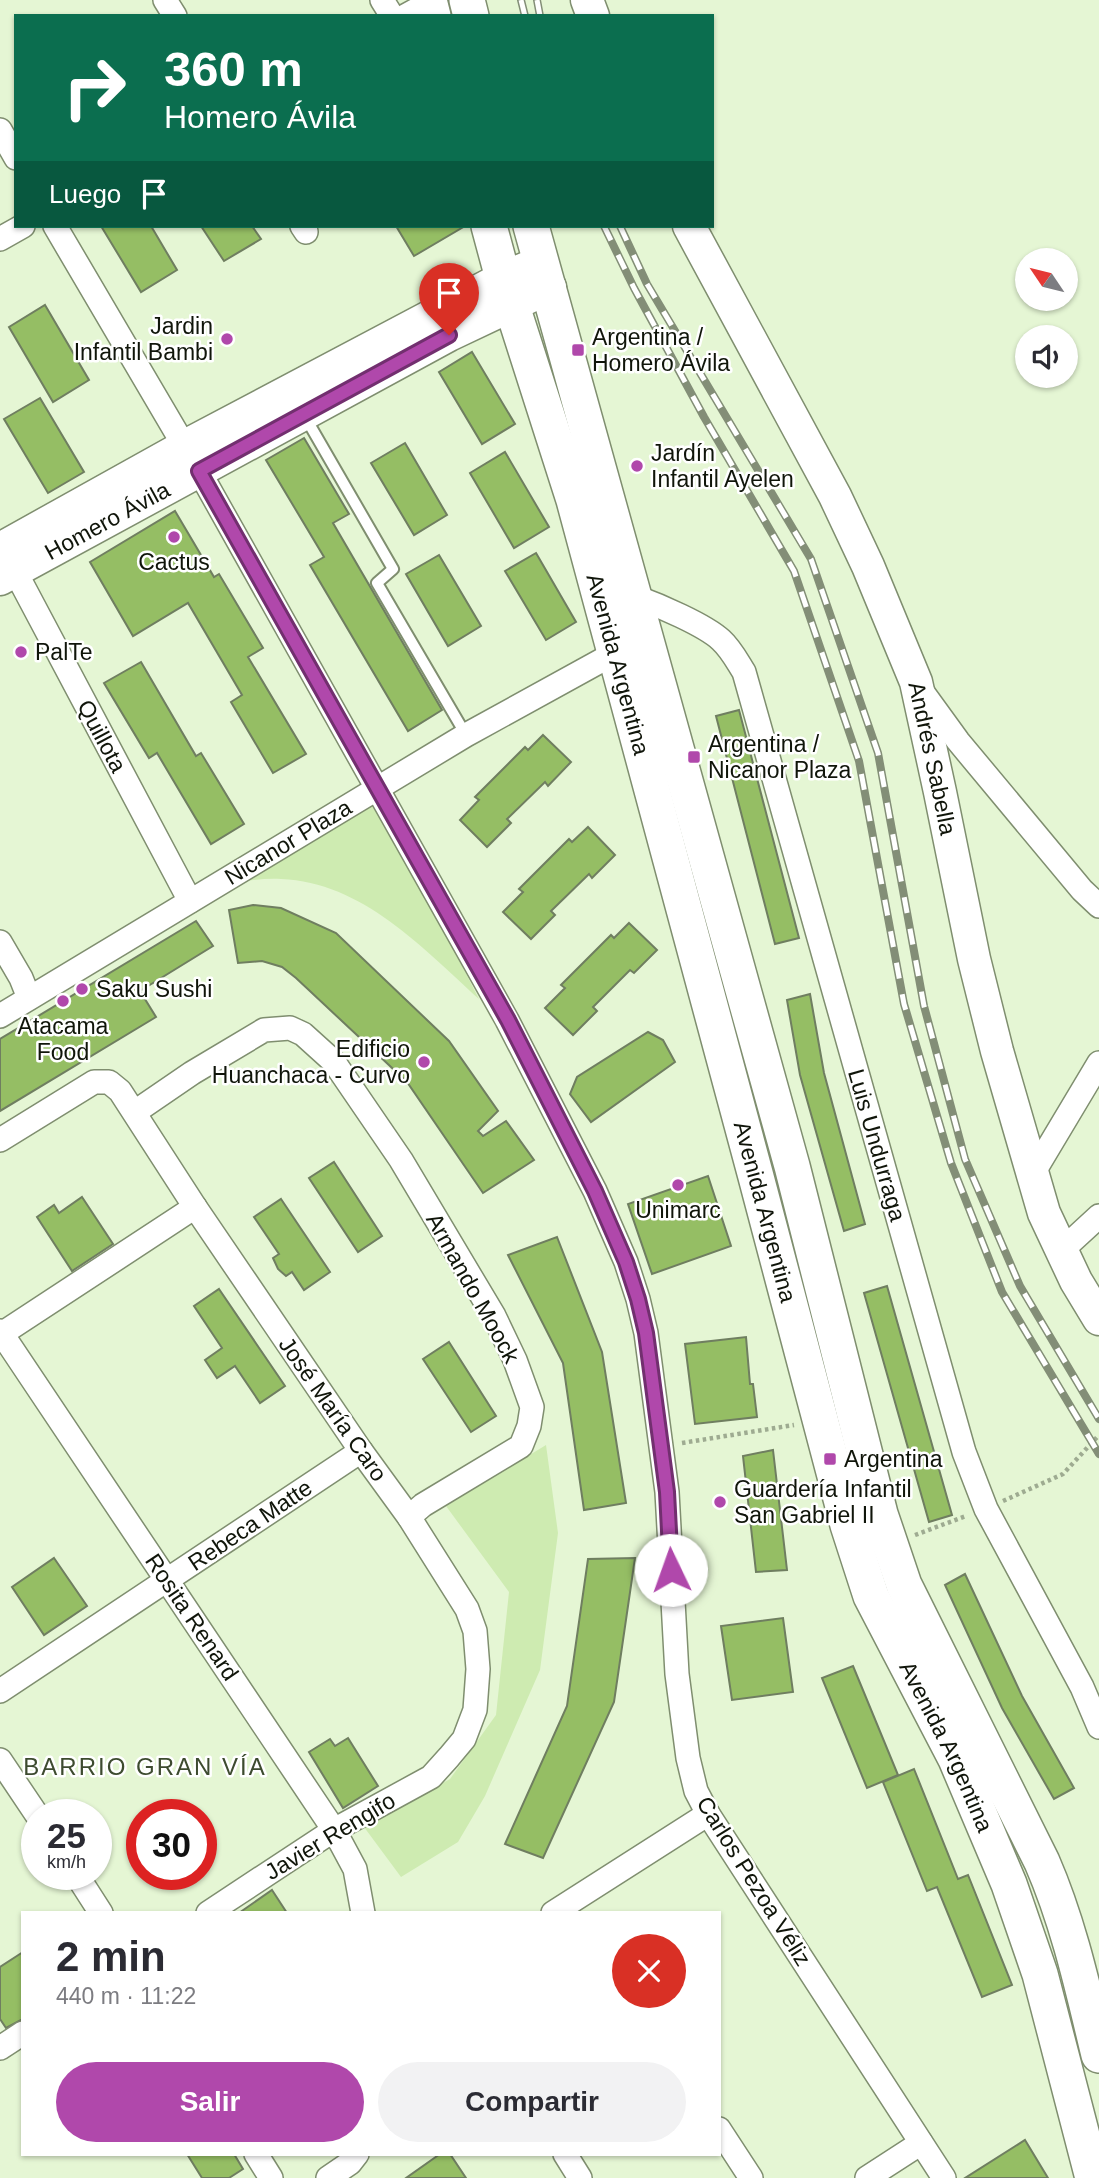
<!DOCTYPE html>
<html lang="es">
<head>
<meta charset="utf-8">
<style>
	body { margin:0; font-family:Arial,sans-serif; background:#f2f2f3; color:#2b2b33; height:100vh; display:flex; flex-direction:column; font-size:26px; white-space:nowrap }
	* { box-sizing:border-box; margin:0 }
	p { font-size:23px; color:#7c7c81 }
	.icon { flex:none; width:38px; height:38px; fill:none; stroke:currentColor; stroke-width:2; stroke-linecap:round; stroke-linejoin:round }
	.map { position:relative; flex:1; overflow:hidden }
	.panel { position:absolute; left:21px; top:1911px; width:700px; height:245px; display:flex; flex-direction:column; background:#fff; border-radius:0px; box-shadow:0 2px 5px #0004 }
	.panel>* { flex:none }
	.banner { position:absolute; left:14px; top:14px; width:700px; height:214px; border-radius:0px; box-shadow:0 2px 5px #0004; background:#0b6e4f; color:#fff; overflow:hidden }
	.needle { width:46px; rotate:305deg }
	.fabs { position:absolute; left:1015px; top:248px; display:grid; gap:14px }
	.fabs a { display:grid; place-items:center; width:63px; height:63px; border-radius:50%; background:#fff; box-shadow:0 2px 5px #0004; font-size:35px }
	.speed { position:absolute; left:21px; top:1799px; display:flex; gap:14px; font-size:35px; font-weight:700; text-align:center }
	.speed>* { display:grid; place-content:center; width:91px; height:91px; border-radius:50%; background:#fff; box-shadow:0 2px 5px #0004; line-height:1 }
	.speed small { font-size:18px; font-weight:400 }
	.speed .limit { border:10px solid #d22; background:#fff; color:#111 }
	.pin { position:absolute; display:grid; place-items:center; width:60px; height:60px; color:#fff; margin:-72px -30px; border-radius:50% 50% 50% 0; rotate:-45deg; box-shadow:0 0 7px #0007 }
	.pin .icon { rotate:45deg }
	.me { position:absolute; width:77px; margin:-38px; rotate:357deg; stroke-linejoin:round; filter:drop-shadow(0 0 5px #0008) }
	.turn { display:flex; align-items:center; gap:24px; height:147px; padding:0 35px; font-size:32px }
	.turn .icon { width:91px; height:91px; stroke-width:2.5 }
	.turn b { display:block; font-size:49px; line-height:60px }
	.then { display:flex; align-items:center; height:66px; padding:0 35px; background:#0003; gap:14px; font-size:26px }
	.round { display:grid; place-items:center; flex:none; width:74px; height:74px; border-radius:37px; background:#f2f2f3 }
	.overview { display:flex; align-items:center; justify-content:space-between; height:119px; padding:0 35px }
	h1 { font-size:42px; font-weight:700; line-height:52px }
	.cta { display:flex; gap:14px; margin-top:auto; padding:14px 35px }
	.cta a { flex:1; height:80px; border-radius:42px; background:#b048ab; color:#fff; font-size:28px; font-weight:700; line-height:80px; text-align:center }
	.cta a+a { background:#f2f2f3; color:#2b2b33 }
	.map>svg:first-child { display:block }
	.green { fill:#ceebb1 }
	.building { fill:#95be64; stroke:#6f7e60; stroke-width:2 }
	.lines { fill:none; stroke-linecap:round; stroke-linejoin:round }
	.service-casing { stroke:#7f8e6f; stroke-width:14 }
	.minor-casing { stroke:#7f8e6f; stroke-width:26 }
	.secondary-casing { stroke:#7f8e6f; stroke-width:35 }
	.primary-casing { stroke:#7f8e6f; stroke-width:38 }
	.path { stroke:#9eab91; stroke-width:4.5; stroke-dasharray:3.5 3.5; stroke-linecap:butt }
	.service { stroke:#fff; stroke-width:10 }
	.minor { stroke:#fff; stroke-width:23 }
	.secondary { stroke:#fff; stroke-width:32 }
	.primary { stroke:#fff; stroke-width:35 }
	.rail-casing { stroke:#838e77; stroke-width:8 }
	.rail { stroke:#fff; stroke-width:5; stroke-dasharray:16; stroke-linecap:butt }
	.route-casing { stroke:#722f6f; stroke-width:18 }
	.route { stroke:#b048ab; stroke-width:12 }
	.poi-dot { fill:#b048ab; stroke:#fff; stroke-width:2.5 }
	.labels { text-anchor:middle; stroke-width:5; stroke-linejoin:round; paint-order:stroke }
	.poi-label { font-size:23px; fill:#10150a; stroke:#fff; text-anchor:start }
	.street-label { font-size:23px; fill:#10150a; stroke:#fff }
	.neighbourhood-label { font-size:24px; letter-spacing:2px; fill:#3d4b2f; stroke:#fff }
</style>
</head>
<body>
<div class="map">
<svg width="1099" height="2178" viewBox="0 0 1099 2178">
	<rect width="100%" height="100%" fill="#e5f6d4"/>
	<g class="green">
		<path d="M360,799L379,804L479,999C423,948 362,882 281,879C264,878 245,881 228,883Z"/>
		<polygon points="546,1445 558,1533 540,1670 485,1796 458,1842 401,1877 364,1827 450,1779 496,1715 509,1592 446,1506"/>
	</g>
	<g class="building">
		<polygon points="101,226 151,226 177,270 141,292"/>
		<polygon points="201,226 252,226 261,239 224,261"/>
		<polygon points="396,226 465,226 414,256"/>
		<polygon points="45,305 89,380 53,402 9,327"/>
		<polygon points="472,352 515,424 482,444 439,372"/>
		<polygon points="40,398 84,472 48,493 4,419"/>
		<polygon points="304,438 349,514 333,523 442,710 408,731 310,565 324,557 266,460"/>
		<polygon points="405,443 447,515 414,535 371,463"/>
		<polygon points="505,452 549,527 514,548 470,473"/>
		<polygon points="175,511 214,577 219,574 263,648 248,657 306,754 273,773 231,702 242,695 188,603 133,636 90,562"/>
		<polygon points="536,553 576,622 546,640 505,571"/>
		<polygon points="439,555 481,626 448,646 406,574"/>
		<polygon points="141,662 196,756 201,753 244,824 211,844 157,753 149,758 104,683"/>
		<polygon points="739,710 799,938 775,944 716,716"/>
		<polygon points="543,735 571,762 548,786 545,782 507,819 511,823 487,847 460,820 479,800 475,797 525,747 528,750"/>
		<polygon points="588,827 615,855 592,878 589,874 551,911 555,915 531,939 503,912 523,892 519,889 569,839 572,842"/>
		<polygon points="253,905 281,908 336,933 449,1041 498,1111 478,1131 483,1136 506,1121 534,1160 483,1193 407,1082 296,978 282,967 262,961 238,963 229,910"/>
		<polygon points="196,921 213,946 140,991 156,1017 0,1111 0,1039"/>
		<polygon points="629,923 657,950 634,973 630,970 593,1007 597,1011 573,1035 545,1008 565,988 561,985 611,935 614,938"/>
		<polygon points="810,994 824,1073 865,1224 844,1231 800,1075 787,1000"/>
		<polygon points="648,1032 663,1040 675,1062 591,1122 570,1094 577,1077"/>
		<polygon points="334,1162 382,1236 358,1252 309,1178"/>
		<polygon points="708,1176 731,1246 652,1274 628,1204"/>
		<polygon points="82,1197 113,1244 72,1271 37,1217 54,1205 59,1213"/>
		<polygon points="281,1199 330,1272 304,1290 292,1272 286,1276 278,1269 273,1258 279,1254 254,1217"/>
		<polygon points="557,1237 602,1352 626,1503 584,1510 563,1363 508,1255"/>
		<polygon points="887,1286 952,1515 929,1522 864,1293"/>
		<polygon points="219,1289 285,1386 260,1403 235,1366 217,1378 205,1360 222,1348 194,1306"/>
		<polygon points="746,1337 750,1384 753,1384 757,1417 695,1424 685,1344"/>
		<polygon points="449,1342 496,1416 471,1432 423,1359"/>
		<polygon points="773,1450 787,1570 756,1572 743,1456"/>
		<polygon points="54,1558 87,1606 44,1635 12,1587"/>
		<polygon points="635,1558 614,1702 543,1858 505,1844 567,1706 588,1559"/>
		<polygon points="965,1574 1022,1696 1074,1788 1054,1799 1002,1708 945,1585"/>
		<polygon points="783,1618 793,1692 732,1700 721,1626"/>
		<polygon points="853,1666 898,1775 867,1788 822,1678"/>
		<polygon points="348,1738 378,1786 343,1808 309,1752 330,1739 335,1746"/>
		<polygon points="914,1769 958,1879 968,1875 1012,1985 982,1997 937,1887 927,1891 883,1782"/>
		<polygon points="272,1890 287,1913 239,1913"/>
		<polygon points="23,1952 23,2019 6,2028 0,2019 0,1967"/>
		<polygon points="1025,2140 1048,2178 965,2178"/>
		<polygon points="187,2154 234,2154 243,2169 229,2178 202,2178"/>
		<polygon points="440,2154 450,2154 466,2178 406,2178"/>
	</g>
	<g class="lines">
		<g class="service-casing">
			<polyline id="service" points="304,415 393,569 377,583 466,735"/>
		</g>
		<g class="minor-casing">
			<g id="minor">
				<polyline points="165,0 175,16"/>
				<polyline points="382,0 392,16"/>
				<polyline points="405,16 429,3"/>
				<polyline points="0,130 16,158"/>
				<polyline points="55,226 199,471 507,1020 595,1191 626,1262 638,1299 646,1333 667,1492 677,1674 688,1758 696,1791 708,1814 944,2178"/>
				<polyline points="302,226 306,232"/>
				<polyline points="0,239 23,226"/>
				<polyline points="15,571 190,901"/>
				<path d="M636,597C658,605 705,625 721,640C731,649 737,661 744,672L964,1452L986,1509L1082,1687L1099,1727"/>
				<polyline points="921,690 958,741 1082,890 1099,906"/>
				<polyline points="0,942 21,978 29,998"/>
				<polyline points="0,1016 466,735 615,653"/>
				<polyline points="135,1112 192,1073 264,1030 290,1028 303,1034 334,1062 401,1160 494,1316 515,1360 532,1407 529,1426 521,1446 423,1505 409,1517"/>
				<polyline points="0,1140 94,1082 109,1082 120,1091 195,1207 361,1451 409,1517 467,1609 475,1631 478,1669 475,1710 464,1739 449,1757 431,1777 334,1830 208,1913"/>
				<polyline points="1032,1175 1099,1063"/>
				<polyline points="1061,1251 1099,1216"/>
				<polyline points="0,1331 334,1830 355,1869 363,1913"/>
				<polyline points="0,1335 195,1207"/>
				<polyline points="0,1691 361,1451"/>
				<polyline points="0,1760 37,1815"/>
				<polyline points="76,1874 101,1913"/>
				<polyline points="553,1913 708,1814"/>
				<polyline points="0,2048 23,2033"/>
				<polyline points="719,2129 751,2178"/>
				<polyline points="256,2154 271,2178"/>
				<polyline points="565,2154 580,2178"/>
				<polyline points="328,2178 350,2163 357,2154"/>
				<polyline points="867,2178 921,2143"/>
			</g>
		</g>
		<g class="secondary-casing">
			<g id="secondary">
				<polyline points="587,0 593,16"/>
				<path id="s1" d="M689,226L835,496L868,566L916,682L940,792L974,959L997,1051L1044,1213L1076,1281L1099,1319"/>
				<polyline points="0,549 185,446 503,278 541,262"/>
				<path id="s2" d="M0,579L449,335L550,287"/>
			</g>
		</g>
		<g class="primary-casing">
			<g id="primary">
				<polyline points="429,0 433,16"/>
				<polyline points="467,0 471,16"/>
				<path id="s3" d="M489,226L503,278L574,500L755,1173L848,1525L871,1596L956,1759L1009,1884L1040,1974L1093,2178"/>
				<path d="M531,226L792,1166L880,1514L904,1585L1042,1862C1069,1924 1083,1989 1099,2055"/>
			</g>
		</g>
		<g class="path">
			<polyline points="682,1443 794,1425"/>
			<polyline points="1003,1501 1063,1474 1099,1435"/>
			<polyline points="915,1535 966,1516"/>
		</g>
		<use href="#service" class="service"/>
		<use href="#minor" class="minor"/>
		<use href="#secondary" class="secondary"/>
		<use href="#primary" class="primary"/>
		<g class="rail-casing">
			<g id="rail">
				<polyline points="521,0 525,16"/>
				<polyline points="537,0 540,16"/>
				<polyline points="604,226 634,288 704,417 794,571 859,761 904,1004 951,1163 1002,1292 1099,1454"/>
				<polyline points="620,226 647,284 811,559 878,753 924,1006 965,1159 1020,1286 1099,1419"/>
			</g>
		</g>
		<use href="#rail" class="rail"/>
	</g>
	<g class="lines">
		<g class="route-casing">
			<polyline id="route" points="449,335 199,471 508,1020 595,1191 626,1262 638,1299 646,1333 667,1492 671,1570"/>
		</g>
		<use href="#route" class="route"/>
	</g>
	<g class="poi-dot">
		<circle cx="227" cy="339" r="7"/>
		<rect x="571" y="343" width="14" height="14" rx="3.5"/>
		<circle cx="637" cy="466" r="7"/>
		<circle cx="174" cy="537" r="7"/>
		<circle cx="21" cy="652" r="7"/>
		<rect x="687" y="750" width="14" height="14" rx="3.5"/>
		<circle cx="82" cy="989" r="7"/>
		<circle cx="63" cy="1001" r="7"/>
		<circle cx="424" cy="1062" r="7"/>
		<circle cx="678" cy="1185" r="7"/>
		<rect x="823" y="1452" width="14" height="14" rx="3.5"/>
		<circle cx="720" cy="1502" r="7"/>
	</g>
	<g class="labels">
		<g class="poi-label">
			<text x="213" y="334" text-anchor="end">Jardin<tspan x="213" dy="26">Infantil Bambi</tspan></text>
			<text x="592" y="345">Argentina /<tspan x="592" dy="26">Homero Ávila</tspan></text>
			<text x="651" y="461">Jardín<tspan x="651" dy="26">Infantil Ayelen</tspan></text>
			<text x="174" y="570" text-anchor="middle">Cactus</text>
			<text x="35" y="660">PalTe</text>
			<text x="708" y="752">Argentina /<tspan x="708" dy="26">Nicanor Plaza</tspan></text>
			<text x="96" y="997">Saku Sushi</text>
			<text x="63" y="1034" text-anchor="middle">Atacama<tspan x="63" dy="26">Food</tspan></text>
			<text x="410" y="1057" text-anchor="end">Edificio<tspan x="410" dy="26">Huanchaca - Curvo</tspan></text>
			<text x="678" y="1218" text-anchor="middle">Unimarc</text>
			<text x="844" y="1467">Argentina</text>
			<text x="734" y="1497">Guardería Infantil<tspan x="734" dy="26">San Gabriel II</tspan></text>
		</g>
		<g class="street-label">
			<text dy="8" stroke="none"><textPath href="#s2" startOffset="122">Homero Ávila</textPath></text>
			<text dy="8" stroke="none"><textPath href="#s3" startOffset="457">Avenida Argentina</textPath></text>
			<text transform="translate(102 736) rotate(62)" y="8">Quillota</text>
			<text dy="8" stroke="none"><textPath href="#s1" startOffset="588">Andrés Sabella</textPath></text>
			<text transform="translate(288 842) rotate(-31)" y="8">Nicanor Plaza</text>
			<text transform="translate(877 1145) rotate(74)" y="8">Luis Undurraga</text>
			<text dy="8" stroke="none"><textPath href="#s3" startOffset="1024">Avenida Argentina</textPath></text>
			<text transform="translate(473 1288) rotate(61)" y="8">Armando Moock</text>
			<text transform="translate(333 1409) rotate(55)" y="8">José María Caro</text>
			<text transform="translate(250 1525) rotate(-34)" y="8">Rebeca Matte</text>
			<text transform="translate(192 1617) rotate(56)" y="8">Rosita Renard</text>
			<text dy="8" stroke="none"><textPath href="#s3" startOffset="1591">Avenida Argentina</textPath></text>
			<text transform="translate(330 1836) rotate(-31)" y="8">Javier Rengifo</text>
			<text transform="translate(754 1881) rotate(58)" y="8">Carlos Pezoa Véliz</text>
		</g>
		<g class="neighbourhood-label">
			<text x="145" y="1775">BARRIO GRAN VÍA</text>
		</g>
	</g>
</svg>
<div class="fabs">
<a><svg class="needle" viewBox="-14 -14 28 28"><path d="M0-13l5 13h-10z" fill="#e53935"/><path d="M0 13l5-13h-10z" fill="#7c7c81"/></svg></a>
<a><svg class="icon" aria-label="sound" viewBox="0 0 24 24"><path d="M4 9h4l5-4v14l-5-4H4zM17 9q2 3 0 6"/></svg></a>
</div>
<div class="speed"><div>25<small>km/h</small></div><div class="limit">30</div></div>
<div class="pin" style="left:449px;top:335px;background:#d93025"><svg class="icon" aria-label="arrive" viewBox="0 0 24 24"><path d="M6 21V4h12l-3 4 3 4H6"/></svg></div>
<svg class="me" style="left:671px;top:1570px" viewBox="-20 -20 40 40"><circle r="19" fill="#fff"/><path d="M0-13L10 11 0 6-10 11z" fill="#b048ab"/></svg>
<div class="banner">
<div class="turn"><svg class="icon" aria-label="right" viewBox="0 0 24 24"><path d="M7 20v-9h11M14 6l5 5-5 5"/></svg><div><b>360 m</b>Homero Ávila</div></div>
<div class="then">Luego<svg class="icon" aria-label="arrive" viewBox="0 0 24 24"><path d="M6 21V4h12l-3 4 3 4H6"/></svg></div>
</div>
<section class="panel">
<div class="overview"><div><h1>2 min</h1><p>440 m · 11:22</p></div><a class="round" style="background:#d93025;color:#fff"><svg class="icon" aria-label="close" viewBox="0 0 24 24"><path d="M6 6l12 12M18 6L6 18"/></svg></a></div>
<div class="cta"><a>Salir</a><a>Compartir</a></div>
</section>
</div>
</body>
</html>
